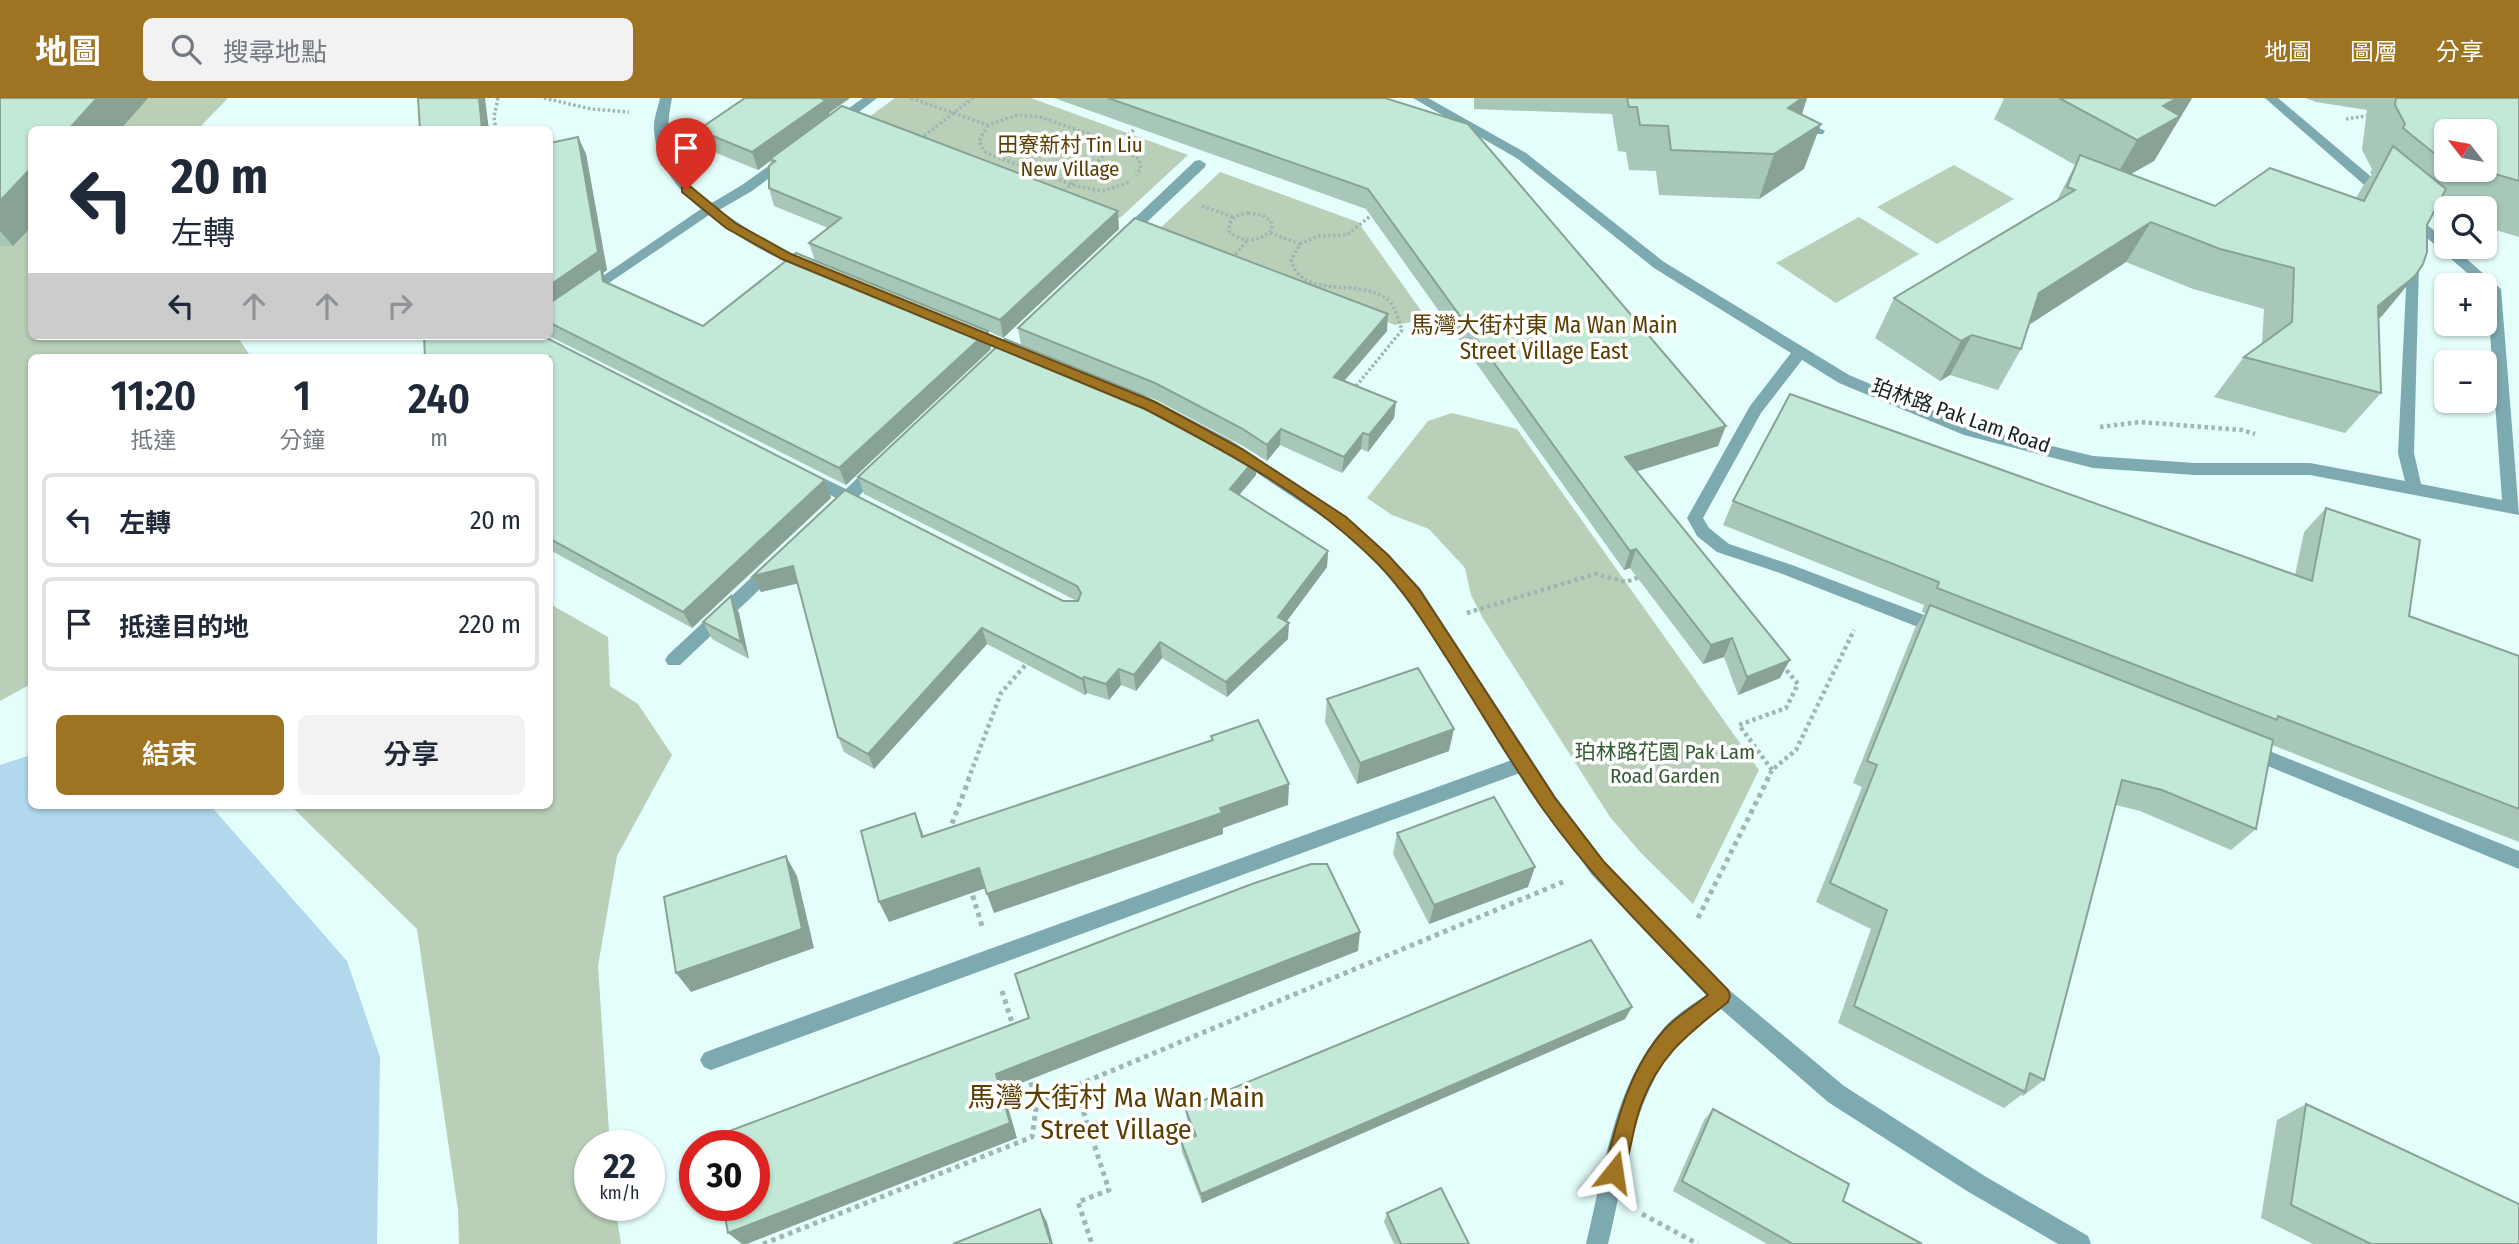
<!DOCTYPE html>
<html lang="zh-TW">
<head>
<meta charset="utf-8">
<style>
	body { margin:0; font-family:"Fira Sans Condensed","Noto Sans TC",sans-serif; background:#f2f2f3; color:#1f2937; height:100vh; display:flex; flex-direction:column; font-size:26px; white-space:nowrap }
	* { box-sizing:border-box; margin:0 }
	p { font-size:23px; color:#747a83 }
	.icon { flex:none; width:38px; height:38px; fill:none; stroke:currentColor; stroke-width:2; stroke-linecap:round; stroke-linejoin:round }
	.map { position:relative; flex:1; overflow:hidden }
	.details { position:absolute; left:28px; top:256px; width:525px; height:455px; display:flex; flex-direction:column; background:#fff; border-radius:10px; box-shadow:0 2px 5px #0004 }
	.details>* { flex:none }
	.banner { position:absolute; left:28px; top:28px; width:525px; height:214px; border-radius:10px; box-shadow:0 2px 5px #0004; background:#fff; color:#1f2937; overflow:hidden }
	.needle { width:46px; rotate:301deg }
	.fabs { position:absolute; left:2434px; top:21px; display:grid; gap:14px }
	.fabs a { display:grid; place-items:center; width:63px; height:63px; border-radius:10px; background:#fff; box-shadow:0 2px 5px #0004; font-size:35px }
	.speed { position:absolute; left:574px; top:1032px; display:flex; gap:14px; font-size:35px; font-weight:700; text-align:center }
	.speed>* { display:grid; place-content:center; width:91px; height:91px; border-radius:50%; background:#fff; box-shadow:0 2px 5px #0004; line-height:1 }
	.speed small { font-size:18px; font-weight:400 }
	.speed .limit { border:10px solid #d22; background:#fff; color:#111 }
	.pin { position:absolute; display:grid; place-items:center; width:60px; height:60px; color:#fff; margin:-72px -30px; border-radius:50% 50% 50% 0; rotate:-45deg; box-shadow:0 0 7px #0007 }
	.pin .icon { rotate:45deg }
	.me { position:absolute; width:77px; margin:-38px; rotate:15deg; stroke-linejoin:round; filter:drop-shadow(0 0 5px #0008) }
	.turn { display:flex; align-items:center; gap:24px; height:147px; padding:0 28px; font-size:32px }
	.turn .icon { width:91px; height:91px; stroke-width:2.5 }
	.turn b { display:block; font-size:49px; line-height:60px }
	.lanes { display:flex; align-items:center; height:66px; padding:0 28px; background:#0003; justify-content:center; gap:35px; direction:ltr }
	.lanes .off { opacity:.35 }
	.eta { display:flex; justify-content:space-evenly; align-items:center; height:119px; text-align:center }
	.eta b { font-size:42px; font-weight:600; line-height:49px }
	.action { display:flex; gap:14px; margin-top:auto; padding:14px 28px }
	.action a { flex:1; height:80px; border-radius:10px; background:#9e7423; color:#fff; font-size:28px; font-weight:600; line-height:80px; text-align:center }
	.action a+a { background:#f2f2f3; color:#1f2937 }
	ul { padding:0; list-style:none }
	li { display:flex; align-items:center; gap:21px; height:94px; margin:0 14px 10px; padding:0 14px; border:4px solid #e0e1e3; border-radius:10px }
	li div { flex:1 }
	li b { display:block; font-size:26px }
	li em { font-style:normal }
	header { display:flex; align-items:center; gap:42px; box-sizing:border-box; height:98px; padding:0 35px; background:#9e7423; color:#fff }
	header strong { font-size:33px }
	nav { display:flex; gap:38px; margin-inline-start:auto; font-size:24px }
	.search { width:490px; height:63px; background:#f2f2f3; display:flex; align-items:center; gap:18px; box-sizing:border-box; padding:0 24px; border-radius:10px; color:#747a83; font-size:26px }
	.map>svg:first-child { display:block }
	.green { fill:#b9cfb8 }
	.water { fill:#b1d8ec }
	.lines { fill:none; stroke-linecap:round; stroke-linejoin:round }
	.path-far2 { stroke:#9fb6b3; stroke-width:3.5; stroke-dasharray:2.5 2.5; stroke-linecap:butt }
	.path-far1 { stroke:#9fb6b3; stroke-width:4.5; stroke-dasharray:3.5 3.5; stroke-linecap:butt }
	.path { stroke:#9fb6b3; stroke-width:5; stroke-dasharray:4.5 4.5; stroke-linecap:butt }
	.minor { fill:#7da9b1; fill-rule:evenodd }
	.wall { fill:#a7c8b9; fill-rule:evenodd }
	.shaded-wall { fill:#88a296 }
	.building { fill:#c2e8d7; stroke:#88a296; stroke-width:2 }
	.route { fill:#9e7423; stroke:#674b17; stroke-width:2 }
	.labels { text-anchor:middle; stroke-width:7; stroke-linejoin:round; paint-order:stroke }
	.far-quarter-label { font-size:21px; fill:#5a3d00; stroke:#fff }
	.street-label { font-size:21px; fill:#142423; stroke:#fff }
	.park-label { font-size:21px; fill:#345c34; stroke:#fff }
	.neighbourhood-label { font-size:23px; fill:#5a3d00; stroke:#fff }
	.near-quarter-label { font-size:28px; fill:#5a3d00; stroke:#fff }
</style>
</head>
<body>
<header>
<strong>地圖</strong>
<div class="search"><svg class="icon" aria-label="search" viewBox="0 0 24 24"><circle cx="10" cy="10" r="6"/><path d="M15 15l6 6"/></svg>搜尋地點</div>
<nav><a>地圖</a><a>圖層</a><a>分享</a></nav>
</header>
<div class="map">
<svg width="2519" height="1146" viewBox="0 0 2519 1146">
	<rect width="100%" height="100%" fill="#e4fefb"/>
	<g class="green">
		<polygon points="0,0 228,0 198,31 32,32 32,238 237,238 251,259 32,259 31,586 0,603"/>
		<polygon points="895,0 1031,0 1188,57 1120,120 865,22"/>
		<polygon points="1954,67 2014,101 1937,146 1877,109"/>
		<polygon points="1220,74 1358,124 1427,221 1395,227 1155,135"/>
		<polygon points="1859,119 1919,156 1836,205 1776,165"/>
		<polygon points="1452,315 1517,331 1759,672 1693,806 1641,755 1610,719 1482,519 1471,497 1465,470 1429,431 1392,417 1367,400 1428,323"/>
		<polygon points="550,506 608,539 610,588 638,606 672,657 617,758 598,868 610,1048 590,1048 590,1108 615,1108 621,1146 459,1146 458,1112 417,831 290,707 550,707"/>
	</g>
	<polygon class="water" points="31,657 32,707 210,707 347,863 380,959 377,1146 0,1146 0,667"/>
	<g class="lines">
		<g class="path-far2">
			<polyline points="544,0 591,11 629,14"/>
			<polyline points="911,0 988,27 1018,17 1040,19 1103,41 1139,61 1141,71 1136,77"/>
			<polyline points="2346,21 2372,17"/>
			<polyline points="988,27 979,43 984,53 991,57 1076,88 1103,93 1130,84"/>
			<polyline points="496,32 494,19 498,0"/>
			<polyline points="920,41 973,0"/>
			<polyline points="1060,96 1135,31"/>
			<polyline points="1202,108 1233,119"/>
			<path d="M1248,115L1262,117L1271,123L1272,132C1259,144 1243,146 1229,133C1229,120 1235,117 1248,115Z"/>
			<polyline points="1270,135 1300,146"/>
			<polyline points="1232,160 1247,143"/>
			<path d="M1353,292L1402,232C1398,222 1396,209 1388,202C1361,179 1302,203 1291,162L1300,146L1318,138L1347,137L1374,115"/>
		</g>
		<g class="path-far1">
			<polyline points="2100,329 2140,324 2242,332 2255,336"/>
			<polyline points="1467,515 1595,476 1626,484 1642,478"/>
			<polyline points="1772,672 1739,627 1786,610 1798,586 1782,567"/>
			<polyline points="968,682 1001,595 1029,563"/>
			<polyline points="1767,682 1772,672 1796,652 1854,532"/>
		</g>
		<g class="path">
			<polyline points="953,734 951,728 969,681"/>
			<polyline points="970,789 982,828"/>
			<polyline points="1698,820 1768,681"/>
			<polyline points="1002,893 1014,931"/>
			<polyline points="1028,976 1037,1004"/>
			<polyline points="1075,988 1109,1092 1078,1104 1092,1146"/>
			<polyline points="1642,1116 1698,1146"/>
			<polyline points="763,1146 1032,1039 1037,1004 1563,784"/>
		</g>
		<g class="minor">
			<path d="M660,0H672C662,49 671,73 710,106L742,87L784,57H792V63L752,93L719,112L763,141L819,169L812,173C776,163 739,140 709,117L550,225V214L701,111C677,91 656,65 654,32C653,22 658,10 660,0Z"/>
			<polygon points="863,0 877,0 838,30 830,30 830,24"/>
			<polygon points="1413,0 1428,0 1526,55 1664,164 1849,277 1973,329 2093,358 2195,365 2310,365 2405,383 2398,355 2407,170 2409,167 2419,167 2414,355 2421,386 2502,402 2487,193 2485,187 2481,187 2403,119 2405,116 2415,116 2446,143 2446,149 2453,149 2501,191 2519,417 2310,377 2195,377 2093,370 1964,337 1839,285 1802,262 1761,315 1703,420 1709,430 1729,446 1792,467 1948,526 1951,531 1948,536 1936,536 1780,475 1717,454 1697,438 1687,420 1750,308 1791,255 1654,170 1518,61"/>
			<polygon points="1747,0 1762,0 1825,33 1823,36 1815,36"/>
			<polygon points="2265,0 2278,0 2388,93 2388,99 2378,99"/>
			<polygon points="1200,62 1206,66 1205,69 1129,141 1119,141 1119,135 1195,63"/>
			<polygon points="967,228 1024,252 1026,255 1019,260 1014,258 962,236 962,230"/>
			<path d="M1235,347L1347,419L1389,457L1420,490L1556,699L1605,764L1728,891L1844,988L1983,1077L2088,1138L2091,1146H2058L1967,1093L1828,1004L1721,911C1707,921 1690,931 1679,944C1632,999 1625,1078 1608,1146H1586C1604,1073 1613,988 1664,930C1675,917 1692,907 1706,897L1591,776L1520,675L711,972L704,969L700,962L704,955L711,952L1512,662L1408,500L1377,465L1335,427L1230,357L1227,353L1230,349Z"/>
			<polygon points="877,365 885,371 859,398 864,403 862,407 850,407 834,418 826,412 836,400 800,382 798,378 806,372 846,391 871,367"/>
			<polygon points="773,463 779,465 781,469 779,473 680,567 668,567 665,562 668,557 767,465"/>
			<polygon points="2247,644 2519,753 2519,771 2241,657 2238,652 2241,647"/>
		</g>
	</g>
	<g class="wall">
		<polygon points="0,0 148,0 120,32 32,32 32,128 13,148 0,148"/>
		<polygon points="745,0 850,0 829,15 830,17 1119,131 1003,240 988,233 991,251 846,387 549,238 550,225 578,39 586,56 607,172 603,175 608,185 703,228 815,163 809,145 828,130 774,108 769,90 771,66 770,63 758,72 704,50 698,32"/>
		<polygon points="1054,0 1385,0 1718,348 1636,373 1780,580 1738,597 1724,559 1703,566 1630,470 1624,472 1366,111"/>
		<polygon points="1474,0 1807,0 1802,17 1804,71 1759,101 1659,97 1656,73 1629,72 1626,54 1618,53 1612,16 1474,11"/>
		<path d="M2002,0H2192L2154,63L2131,76L2215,108L2356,100L2363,88L2372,76L2370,75L2372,71L2362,52L2367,12L2316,4L2305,0H2519V139L2485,129V110H2446V117L2434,113L2382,218L2378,221L2381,295L2345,335L2214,299L2244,259L2262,246L2264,211L2193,191L2126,164L2029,227L2021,251L1998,292L1950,277L1940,283L1875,240L1894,200L2056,104L2075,67L1994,21L2004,1ZM2446,33L2485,72H2446Z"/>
		<polygon points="1018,230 1387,233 1344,283 1396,304 1394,320 1368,354 1361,351 1342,375 1280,347 1267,363 1243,348 1156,302 1021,247"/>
		<polygon points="550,259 825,382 831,400 692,530 550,452"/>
		<polygon points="1256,360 1256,377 1239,397 1328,453 1327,469 1286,524 1288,541 1227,599 1162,560 1136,593 1121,587 1109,602 1087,595 1085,597 987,546 874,671 844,654 838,639 798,485 761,494 753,478 1063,503 1077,503 864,396 858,379"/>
		<polygon points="1733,403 2295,477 2304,434 2326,410 2409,518 2519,558 2519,744 2272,647 2256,731 2231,752 2140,713 2116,707 2044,982 2023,998 2021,997 2004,1010 1838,925 1871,831 1816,804 1862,689 1853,685 1915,530 1925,515 1922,514 1924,507 1723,427"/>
		<polygon points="731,498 739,515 749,561 712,541 703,524"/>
		<polygon points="1327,601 1449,653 1357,686 1325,624"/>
		<polygon points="1397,735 1528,789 1429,826 1393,756"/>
		<polygon points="1632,909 1625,921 1202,1105 1182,1054 1181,1043 1193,1039 1187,1021 1185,1010"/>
		<polygon points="2306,1006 2519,1146 2313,1146 2261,1120 2277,1022"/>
		<polygon points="1713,1011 1843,1103 1922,1146 1767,1146 1673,1093 1704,1022"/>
		<polygon points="1387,1115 1469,1146 1394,1146 1384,1124"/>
	</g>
	<g class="shaded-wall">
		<polygon points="97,0 148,0 120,32 68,32"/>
		<polygon points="479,0 485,0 489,32 482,32"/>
		<polygon points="820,0 850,0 829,15 831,20 770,61 770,63 758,72 752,54"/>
		<polygon points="1802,0 1807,0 1794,39 1788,10"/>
		<polygon points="2177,0 2192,0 2154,63 2111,87 2137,42 2163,8"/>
		<polygon points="1821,26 1804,71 1759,101 1774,56"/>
		<polygon points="578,39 586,56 607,172 603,175 610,188 550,211 550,187"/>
		<polygon points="32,69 32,128 13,148 0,133 0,103"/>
		<polygon points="1118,113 1119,131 1003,240 1000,222"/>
		<polygon points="2151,124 2126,164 2016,235 2039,195"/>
		<polygon points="2415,178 2382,218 2345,248 2378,208"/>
		<polygon points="1388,216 1387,233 1333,296 1334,279"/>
		<polygon points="988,233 991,251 846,387 839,370"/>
		<polygon points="1972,237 1950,277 1940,283 1961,243"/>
		<polygon points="1396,304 1394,320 1368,354 1369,337"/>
		<polygon points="1726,328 1718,348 1619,379 1625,359"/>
		<polygon points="1281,331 1280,347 1267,363 1267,347"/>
		<polygon points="1363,335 1361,351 1342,375 1344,359"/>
		<polygon points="1256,360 1256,377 1230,408 1230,391"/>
		<polygon points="825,382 831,400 692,530 683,514"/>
		<polygon points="1636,451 1630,470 1624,472 1630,453"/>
		<polygon points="1328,453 1327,469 1278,535 1278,519"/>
		<polygon points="793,468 800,485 761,494 753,478"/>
		<polygon points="731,498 739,515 749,561 741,544"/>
		<polygon points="1289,525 1288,541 1227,599 1226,584"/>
		<polygon points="982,530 987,546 874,671 868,656"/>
		<polygon points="1732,540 1724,559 1703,566 1711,547"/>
		<polygon points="1160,544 1162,560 1136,593 1134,577"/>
		<polygon points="1790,562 1780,580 1738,597 1747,579"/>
		<polygon points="1119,571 1121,587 1109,602 1106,586"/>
		<polygon points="1084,579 1087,595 1085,597 1082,581"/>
		<polygon points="1454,631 1449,653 1357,686 1360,665"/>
		<polygon points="1289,686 1288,707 1223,730 1223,736 994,815 987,796 1220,710"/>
		<polygon points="915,715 923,736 930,759 922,739"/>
		<polygon points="786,758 797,778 814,850 691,894 676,875"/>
		<polygon points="1535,769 1528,789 1429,826 1434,807"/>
		<polygon points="979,770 986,790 889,824 879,804"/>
		<polygon points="1360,834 1358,853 1003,992 1017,1040 747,1146 742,1146 728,1135 996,976"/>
		<polygon points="1632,909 1625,921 1202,1105 1201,1096"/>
		<polygon points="1040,1111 1047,1124 1053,1146 1051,1146"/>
	</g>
	<g class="building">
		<polygon points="0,0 97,0 68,32 32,32 32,69 0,103"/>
		<polygon points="418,0 479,0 482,32 420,32"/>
		<polygon points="745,0 820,0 826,2 752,54 698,32"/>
		<polygon points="1108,0 1385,0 1468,26 1726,328 1625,359 1790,562 1747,579 1732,540 1711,547 1636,451 1630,453 1368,91"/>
		<polygon points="1627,0 1802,0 1788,10 1821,26 1774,56 1671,52 1668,28 1640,27 1637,9 1629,9"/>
		<polygon points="2059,0 2177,0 2163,8 2180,18 2137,42"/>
		<polygon points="2396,0 2519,0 2519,83 2482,72 2485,72 2485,33 2446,33 2446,65 2403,30 2405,26 2395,7"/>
		<polygon points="842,8 1118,113 1000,222 809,145 841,120 769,90 769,68 775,63 770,61"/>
		<polygon points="578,39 598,154 550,187 550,45"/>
		<polygon points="2393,48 2446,91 2427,127 2427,154 2423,166 2415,178 2378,208 2381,295 2244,259 2292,224 2294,170 2220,151 2151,124 2039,195 2021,251 1972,237 1961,243 1894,200 2075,92 2067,89 2080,57 2215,108 2270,70 2364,103"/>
		<polygon points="1135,120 1388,216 1334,279 1396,304 1369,337 1363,335 1344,359 1281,331 1267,347 1243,331 1155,285 1018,230"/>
		<polygon points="796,155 988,233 839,370 550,225 550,205 601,170 603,183 703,228"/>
		<polygon points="424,238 543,238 825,382 683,514 550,441 550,259 425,259"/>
		<polygon points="1005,241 1142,297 1230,343 1256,360 1230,391 1328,453 1278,519 1289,525 1226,584 1160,544 1134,577 1119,571 1106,586 1084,579 1082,581 982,530 868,656 838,639 793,468 753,478 845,392 1063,503 1078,503 1081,495 1077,488 858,379"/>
		<polygon points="1790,296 2312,483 2326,410 2420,442 2409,518 2519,558 2519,711 2278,618 2277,622 1937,490 1939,484 1733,403"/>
		<polygon points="731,498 741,544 703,524"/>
		<polygon points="1930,507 2273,642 2256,731 2162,692 2122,682 2044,982 2030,975 2025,994 1854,908 1887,812 1830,785 1877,667 1867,663"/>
		<polygon points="1418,570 1454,631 1360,665 1327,601"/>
		<polygon points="1258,622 1289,686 1220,710 1222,715 987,796 979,770 879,804 861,733 915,715 922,739 1213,642 1211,638"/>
		<polygon points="1494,699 1535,769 1434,807 1397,735"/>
		<polygon points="786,758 802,831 676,875 664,799"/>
		<polygon points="1311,766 1327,766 1360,834 996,976 1010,1025 728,1135 723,1108 754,1108 754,1048 712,1048 711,1040 1029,920 1015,876 1252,786"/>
		<polygon points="1591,842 1632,909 1201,1096 1181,1043 1196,1038 1185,1010"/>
		<polygon points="2306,1006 2519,1106 2519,1146 2371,1146 2291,1107"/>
		<polygon points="1713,1011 1849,1086 1843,1103 1922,1146 1793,1146 1682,1083"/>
		<polygon points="1441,1090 1469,1146 1401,1146 1387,1115"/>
		<polygon points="1040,1111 1051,1146 953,1146"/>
	</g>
	<path class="route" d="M682,89H691L735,125L791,156L1155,304L1242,351L1346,419L1388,457L1419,491L1555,700L1604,764L1728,892L1730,898L1728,904C1687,937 1660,956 1641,1007C1632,1031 1631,1058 1621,1081L1614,1084L1607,1081L1604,1074C1617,1023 1629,971 1665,931C1677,918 1694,908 1708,897C1650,837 1591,779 1543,711C1509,662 1479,610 1446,559C1425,526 1405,494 1378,466C1312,399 1227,354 1145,311L782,161L726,130L682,94Z"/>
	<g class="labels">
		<g class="far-quarter-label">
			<text x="1070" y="54">田寮新村 Tin Liu<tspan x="1070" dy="24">New Village</tspan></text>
		</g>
		<g class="street-label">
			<text transform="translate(1961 318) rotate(19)" y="7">珀林路 Pak Lam Road</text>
		</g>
		<g class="park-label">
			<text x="1665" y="661">珀林路花園 Pak Lam<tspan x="1665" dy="24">Road Garden</tspan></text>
		</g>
		<g class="neighbourhood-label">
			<text x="1544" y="235">馬灣大街村東 Ma Wan Main<tspan x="1544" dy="26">Street Village East</tspan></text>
		</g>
		<g class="near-quarter-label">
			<text x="1116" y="1009">馬灣大街村 Ma Wan Main<tspan x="1116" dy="32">Street Village</tspan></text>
		</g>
	</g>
</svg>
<div class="fabs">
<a><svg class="needle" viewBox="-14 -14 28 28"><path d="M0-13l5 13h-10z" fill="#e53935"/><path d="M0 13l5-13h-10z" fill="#747a83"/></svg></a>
<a><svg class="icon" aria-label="search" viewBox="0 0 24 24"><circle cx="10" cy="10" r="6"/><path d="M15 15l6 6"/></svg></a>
<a>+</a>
<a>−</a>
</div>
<div class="speed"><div>22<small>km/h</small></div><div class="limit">30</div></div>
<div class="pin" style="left:686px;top:92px;background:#d93025"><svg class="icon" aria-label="arrive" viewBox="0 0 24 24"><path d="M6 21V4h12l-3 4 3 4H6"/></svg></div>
<svg class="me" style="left:1614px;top:1074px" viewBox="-20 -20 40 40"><path d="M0-17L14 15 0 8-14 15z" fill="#9e7423" stroke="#fff" stroke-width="4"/></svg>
<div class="banner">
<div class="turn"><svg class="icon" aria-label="left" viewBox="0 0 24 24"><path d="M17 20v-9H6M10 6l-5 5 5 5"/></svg><div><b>20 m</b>左轉</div></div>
<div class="lanes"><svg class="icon" aria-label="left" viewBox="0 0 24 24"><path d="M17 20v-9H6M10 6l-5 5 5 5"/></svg><svg class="icon off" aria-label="ahead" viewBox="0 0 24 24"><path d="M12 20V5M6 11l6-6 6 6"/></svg><svg class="icon off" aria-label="ahead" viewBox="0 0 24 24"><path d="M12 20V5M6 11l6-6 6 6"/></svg><svg class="icon off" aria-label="right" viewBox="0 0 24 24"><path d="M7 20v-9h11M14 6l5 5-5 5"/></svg></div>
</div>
<section class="details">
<div class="eta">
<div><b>11:20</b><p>抵達</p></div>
<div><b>1</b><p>分鐘</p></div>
<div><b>240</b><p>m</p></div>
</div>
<ul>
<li><svg class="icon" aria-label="left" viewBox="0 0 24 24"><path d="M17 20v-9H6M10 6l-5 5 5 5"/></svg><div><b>左轉</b></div><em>20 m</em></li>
<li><svg class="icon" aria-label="arrive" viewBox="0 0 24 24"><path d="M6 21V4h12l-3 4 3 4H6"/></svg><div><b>抵達目的地</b></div><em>220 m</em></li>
</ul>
<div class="action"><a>結束</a><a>分享</a></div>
</section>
</div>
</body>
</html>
